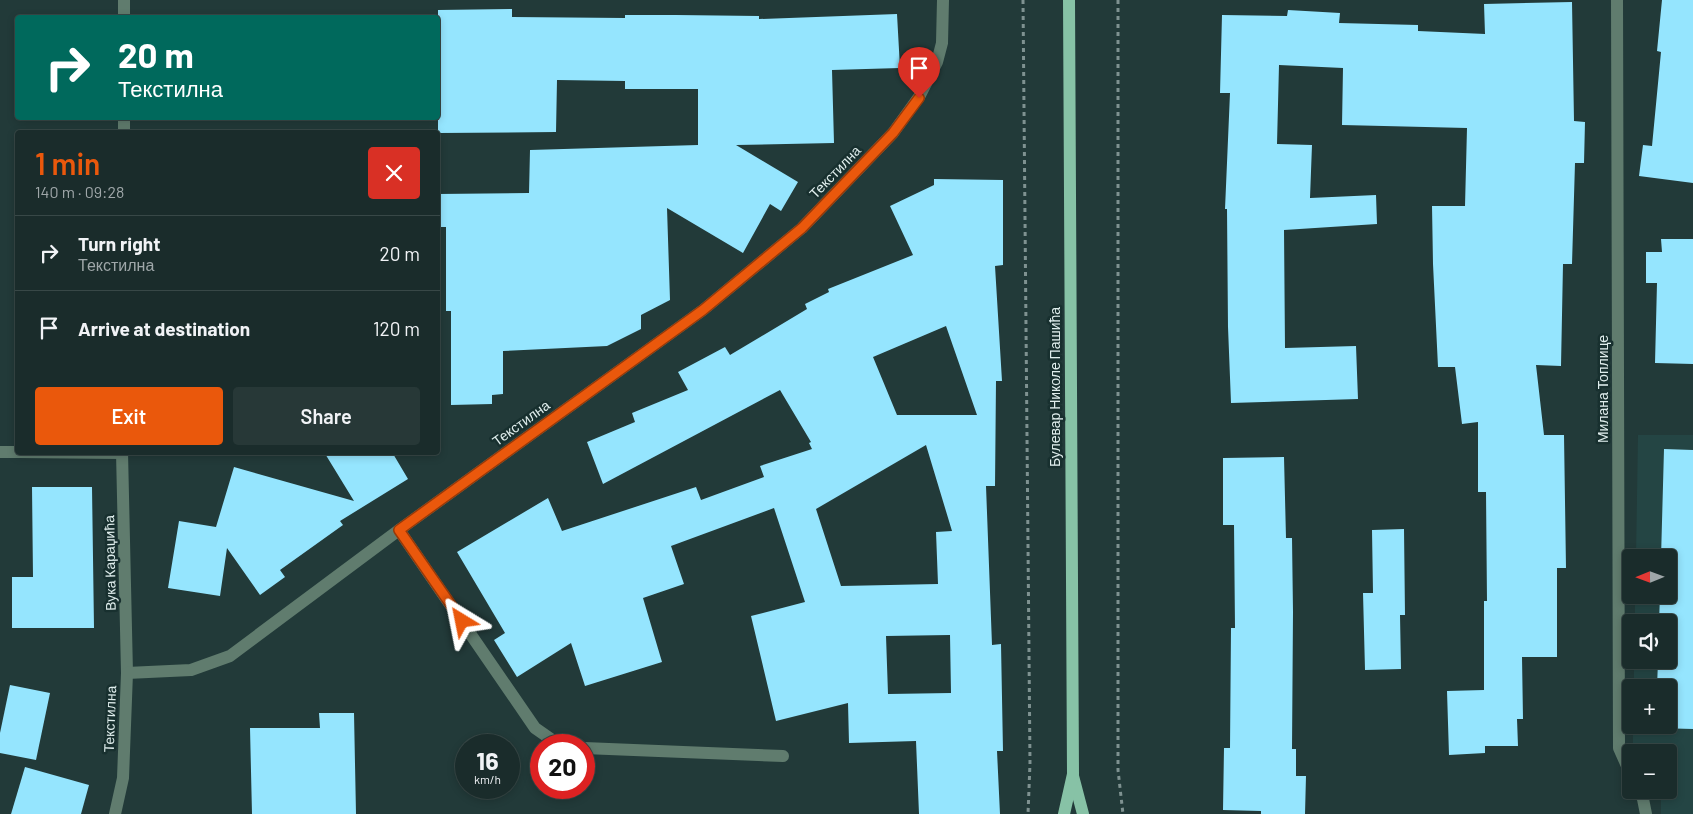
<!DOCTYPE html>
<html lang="en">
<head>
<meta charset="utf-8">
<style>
	body { margin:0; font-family:Barlow,sans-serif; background:#273837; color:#f1f3f6; height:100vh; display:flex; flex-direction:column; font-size:19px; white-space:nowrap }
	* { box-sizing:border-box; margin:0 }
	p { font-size:16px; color:#9fa7a9 }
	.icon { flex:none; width:28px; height:28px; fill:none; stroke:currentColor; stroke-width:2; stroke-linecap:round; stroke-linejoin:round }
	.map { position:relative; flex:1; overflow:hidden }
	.side { position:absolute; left:15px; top:130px; width:425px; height:325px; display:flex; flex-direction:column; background:#1a2c2b; border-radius:5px; box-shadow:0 2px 8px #0003,0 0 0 1px #384847 }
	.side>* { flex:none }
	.guide { position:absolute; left:15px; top:15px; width:425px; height:105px; border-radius:5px; box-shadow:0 2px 8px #0003,0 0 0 1px #384847; background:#00695c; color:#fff; overflow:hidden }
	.needle { width:32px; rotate:269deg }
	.controls { position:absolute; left:1622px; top:549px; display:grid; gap:10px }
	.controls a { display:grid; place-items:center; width:55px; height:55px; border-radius:5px; background:#1a2c2b; box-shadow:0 2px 8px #0003,0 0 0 1px #384847; font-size:25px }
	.speed { position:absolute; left:455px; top:734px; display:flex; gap:10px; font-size:25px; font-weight:700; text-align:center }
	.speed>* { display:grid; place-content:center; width:65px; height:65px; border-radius:50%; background:#1a2c2b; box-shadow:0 2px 8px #0003,0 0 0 1px #384847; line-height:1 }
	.speed small { font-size:12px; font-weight:400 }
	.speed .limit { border:8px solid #d22; background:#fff; color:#111 }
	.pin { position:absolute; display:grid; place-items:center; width:42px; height:42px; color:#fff; margin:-51px -21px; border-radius:50% 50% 50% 0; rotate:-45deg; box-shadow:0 0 5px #0007 }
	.pin .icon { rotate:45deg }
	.me { position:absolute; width:55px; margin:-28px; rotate:325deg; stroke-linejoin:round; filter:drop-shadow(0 0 4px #0008) }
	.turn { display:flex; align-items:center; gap:18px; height:105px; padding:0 20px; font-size:22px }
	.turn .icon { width:65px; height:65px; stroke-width:2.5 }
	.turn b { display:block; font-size:35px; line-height:42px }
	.round { display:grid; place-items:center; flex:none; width:52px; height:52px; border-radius:5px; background:#273837 }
	.headline { display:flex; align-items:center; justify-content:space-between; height:85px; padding:0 20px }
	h1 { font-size:30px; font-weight:600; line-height:38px; color:#ea580c }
	.cta { display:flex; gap:10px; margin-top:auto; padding:10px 20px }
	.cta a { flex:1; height:58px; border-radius:5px; background:#ea580c; color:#fff; font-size:20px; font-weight:600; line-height:58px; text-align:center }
	.cta a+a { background:#273837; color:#f1f3f6 }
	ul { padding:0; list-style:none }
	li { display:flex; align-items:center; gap:15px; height:75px; padding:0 20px; border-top:1px solid #384847 }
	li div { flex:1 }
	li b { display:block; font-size:19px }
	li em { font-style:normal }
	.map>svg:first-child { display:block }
	.built { fill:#244544 }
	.building { fill:#95e5fe; fill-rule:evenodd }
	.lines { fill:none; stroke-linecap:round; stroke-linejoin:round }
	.path { stroke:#7f9291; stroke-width:3; stroke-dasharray:4 4; stroke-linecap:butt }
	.minor { stroke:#607c6e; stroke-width:12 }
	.major { stroke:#87c2a6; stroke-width:12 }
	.route-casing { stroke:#983908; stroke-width:12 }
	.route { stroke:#ea580c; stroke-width:9 }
	.labels { text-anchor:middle; stroke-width:5; stroke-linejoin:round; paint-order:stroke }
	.street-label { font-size:14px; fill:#e0eeed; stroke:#18302f }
</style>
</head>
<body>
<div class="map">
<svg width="1693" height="814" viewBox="0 0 1693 814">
	<rect width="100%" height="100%" fill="#223a39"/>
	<polygon class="built" points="1638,435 1693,435 1693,814 1661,814 1661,790 1669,790 1669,752 1660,752 1660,750 1633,748 1633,725 1669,725 1669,688 1634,687 1634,660 1669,660 1669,622 1635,622 1635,595 1669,595 1669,558 1636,557"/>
	<g class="building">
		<polygon points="1662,0 1693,0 1693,183 1639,176 1643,145 1652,146 1661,52 1657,51"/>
		<polygon points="1572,2 1574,121 1585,122 1584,163 1575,163 1572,264 1563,264 1561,366 1536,365 1544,435 1564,435 1566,568 1557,568 1557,657 1522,657 1523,719 1517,719 1518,746 1485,746 1485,753 1449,755 1447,691 1484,690 1484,601 1487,601 1486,492 1478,492 1478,422 1462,424 1455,367 1438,367 1433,264 1432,206 1465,206 1467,128 1342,125 1343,68 1279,65 1277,144 1312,145 1310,198 1376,195 1377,224 1284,230 1285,348 1356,346 1358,399 1231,403 1228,327 1227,209 1225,209 1230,93 1220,93 1222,15 1287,16 1288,10 1340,13 1339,23 1418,25 1418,31 1485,34 1484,4"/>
		<polygon points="512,9 512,17 625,18 625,15 676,15 759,16 759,19 897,14 900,68 832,70 834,143 736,145 798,182 781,211 770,204 743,253 667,208 670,300 641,315 641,329 607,346 503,351 503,394 492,395 492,404 451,405 451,311 446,311 446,227 438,227 438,194 529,193 530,150 698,145 698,89 625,89 625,81 557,80 556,132 438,133 438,10"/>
		<path d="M934,179L1003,180V265L995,266L1002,381H996L995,486H986L992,645L1001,644L1003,751H997L1000,814H919L916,741L849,743L848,703L776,721L751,616L805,602L774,508L671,546L684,584L643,598L662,662L585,686L571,643L517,677L494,640L505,633L457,552L548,498L562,531L696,487L701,500L764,477L760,466L812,449L809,443L811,442L780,390L603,484L587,442L635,422L632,413L688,390L678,372L725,347L730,355L807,309L805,304L829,292L828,289L913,255L890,206L934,185ZM946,326L977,415H897L873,357ZM926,445L952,531L936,532L938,584L841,586L816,509ZM950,635L951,693L888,694L886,636Z"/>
		<polygon points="1661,239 1693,239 1693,364 1655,363 1657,283 1646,283 1646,252 1662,252"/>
		<polygon points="1664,449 1693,450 1693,729 1656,728 1656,725 1669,725 1669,688 1657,688 1658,660 1669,660 1669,622 1659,622 1660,595 1669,595 1669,558 1661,558"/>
		<polygon points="324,452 392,452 408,479 340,521 343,525 280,570 285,577 260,595 227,548 220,596 168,588 179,521 216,527 234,467 354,501"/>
		<polygon points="1284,457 1286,538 1292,538 1293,612 1292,749 1296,749 1296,776 1306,776 1305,814 1261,814 1261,811 1223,810 1224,748 1230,748 1231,628 1235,628 1234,525 1223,525 1223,458"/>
		<polygon points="32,487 92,487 94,628 12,628 12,577 33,577"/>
		<polygon points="1404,529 1405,615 1400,615 1401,669 1365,670 1363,593 1373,593 1372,530"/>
		<polygon points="10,685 50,693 36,760 0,753 0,733"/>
		<polygon points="319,713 354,713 356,814 252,814 250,728 320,728"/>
		<polygon points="25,767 89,785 81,814 11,814"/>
	</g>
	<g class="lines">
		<g class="path">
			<polyline points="1023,0 1030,763 1028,814"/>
			<polyline points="1118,0 1118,770 1123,814"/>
		</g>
		<g class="minor">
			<polyline points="1617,0 1619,748 1631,775"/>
			<polyline points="124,18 124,0"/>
			<polyline points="124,132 124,118"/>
			<polyline points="0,452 18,452"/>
			<polyline points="18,452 122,453"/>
			<polyline points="122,452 127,673"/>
			<polyline points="399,530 535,728 555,742 570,745"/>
			<polyline points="584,748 783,756"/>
			<polyline points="1639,790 1643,799 1646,814"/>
			<polyline points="115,814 123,778 127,673 191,670 230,656 399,530 703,310 802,228 893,133 919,97 937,62 942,43 943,0"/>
		</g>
		<g class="major">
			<polyline points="1073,776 1083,814"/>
			<polyline points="1064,814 1073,774 1069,0"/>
		</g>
	</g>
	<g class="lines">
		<g class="route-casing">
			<polyline id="route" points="462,621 399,530 703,310 802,228 893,133 919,98"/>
		</g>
		<use href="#route" class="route"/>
	</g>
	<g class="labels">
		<g class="street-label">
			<text transform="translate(835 172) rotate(-46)" y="5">Текстилна</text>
			<text transform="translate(1055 387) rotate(-90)" y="5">Булевар Николе Пашића</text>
			<text transform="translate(1603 389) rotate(-90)" y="5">Милана Топлице</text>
			<text transform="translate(521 423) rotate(-36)" y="5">Текстилна</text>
			<text transform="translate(110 563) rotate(-91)" y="5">Вука Караџића</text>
			<text transform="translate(110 719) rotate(-88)" y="5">Текстилна</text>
		</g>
	</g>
</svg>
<div class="controls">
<a><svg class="needle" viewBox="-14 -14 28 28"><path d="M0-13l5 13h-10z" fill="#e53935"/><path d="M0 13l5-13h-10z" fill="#9fa7a9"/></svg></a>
<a><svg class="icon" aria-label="sound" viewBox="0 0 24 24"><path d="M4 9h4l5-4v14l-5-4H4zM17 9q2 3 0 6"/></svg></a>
<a>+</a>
<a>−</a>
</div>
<div class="speed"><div>16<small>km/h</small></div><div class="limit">20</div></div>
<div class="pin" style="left:919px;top:98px;background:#d93025"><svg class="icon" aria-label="arrive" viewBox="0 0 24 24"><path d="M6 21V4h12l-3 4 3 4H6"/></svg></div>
<svg class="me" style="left:462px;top:621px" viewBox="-20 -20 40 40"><path d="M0-17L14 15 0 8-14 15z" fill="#ea580c" stroke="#fff" stroke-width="4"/></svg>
<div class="guide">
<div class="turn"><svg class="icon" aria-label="right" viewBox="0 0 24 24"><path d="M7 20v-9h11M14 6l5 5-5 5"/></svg><div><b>20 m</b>Текстилна</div></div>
</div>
<section class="side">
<div class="headline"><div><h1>1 min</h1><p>140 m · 09:28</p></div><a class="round" style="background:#d93025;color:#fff"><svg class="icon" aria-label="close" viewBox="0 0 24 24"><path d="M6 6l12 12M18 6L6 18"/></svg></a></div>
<ul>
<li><svg class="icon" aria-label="right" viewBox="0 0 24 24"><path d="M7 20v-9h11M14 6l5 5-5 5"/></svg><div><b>Turn right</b><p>Текстилна</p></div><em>20 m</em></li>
<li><svg class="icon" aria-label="arrive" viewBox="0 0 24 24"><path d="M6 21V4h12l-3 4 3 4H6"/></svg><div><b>Arrive at destination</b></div><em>120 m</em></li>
</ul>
<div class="cta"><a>Exit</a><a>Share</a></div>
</section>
</div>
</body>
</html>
